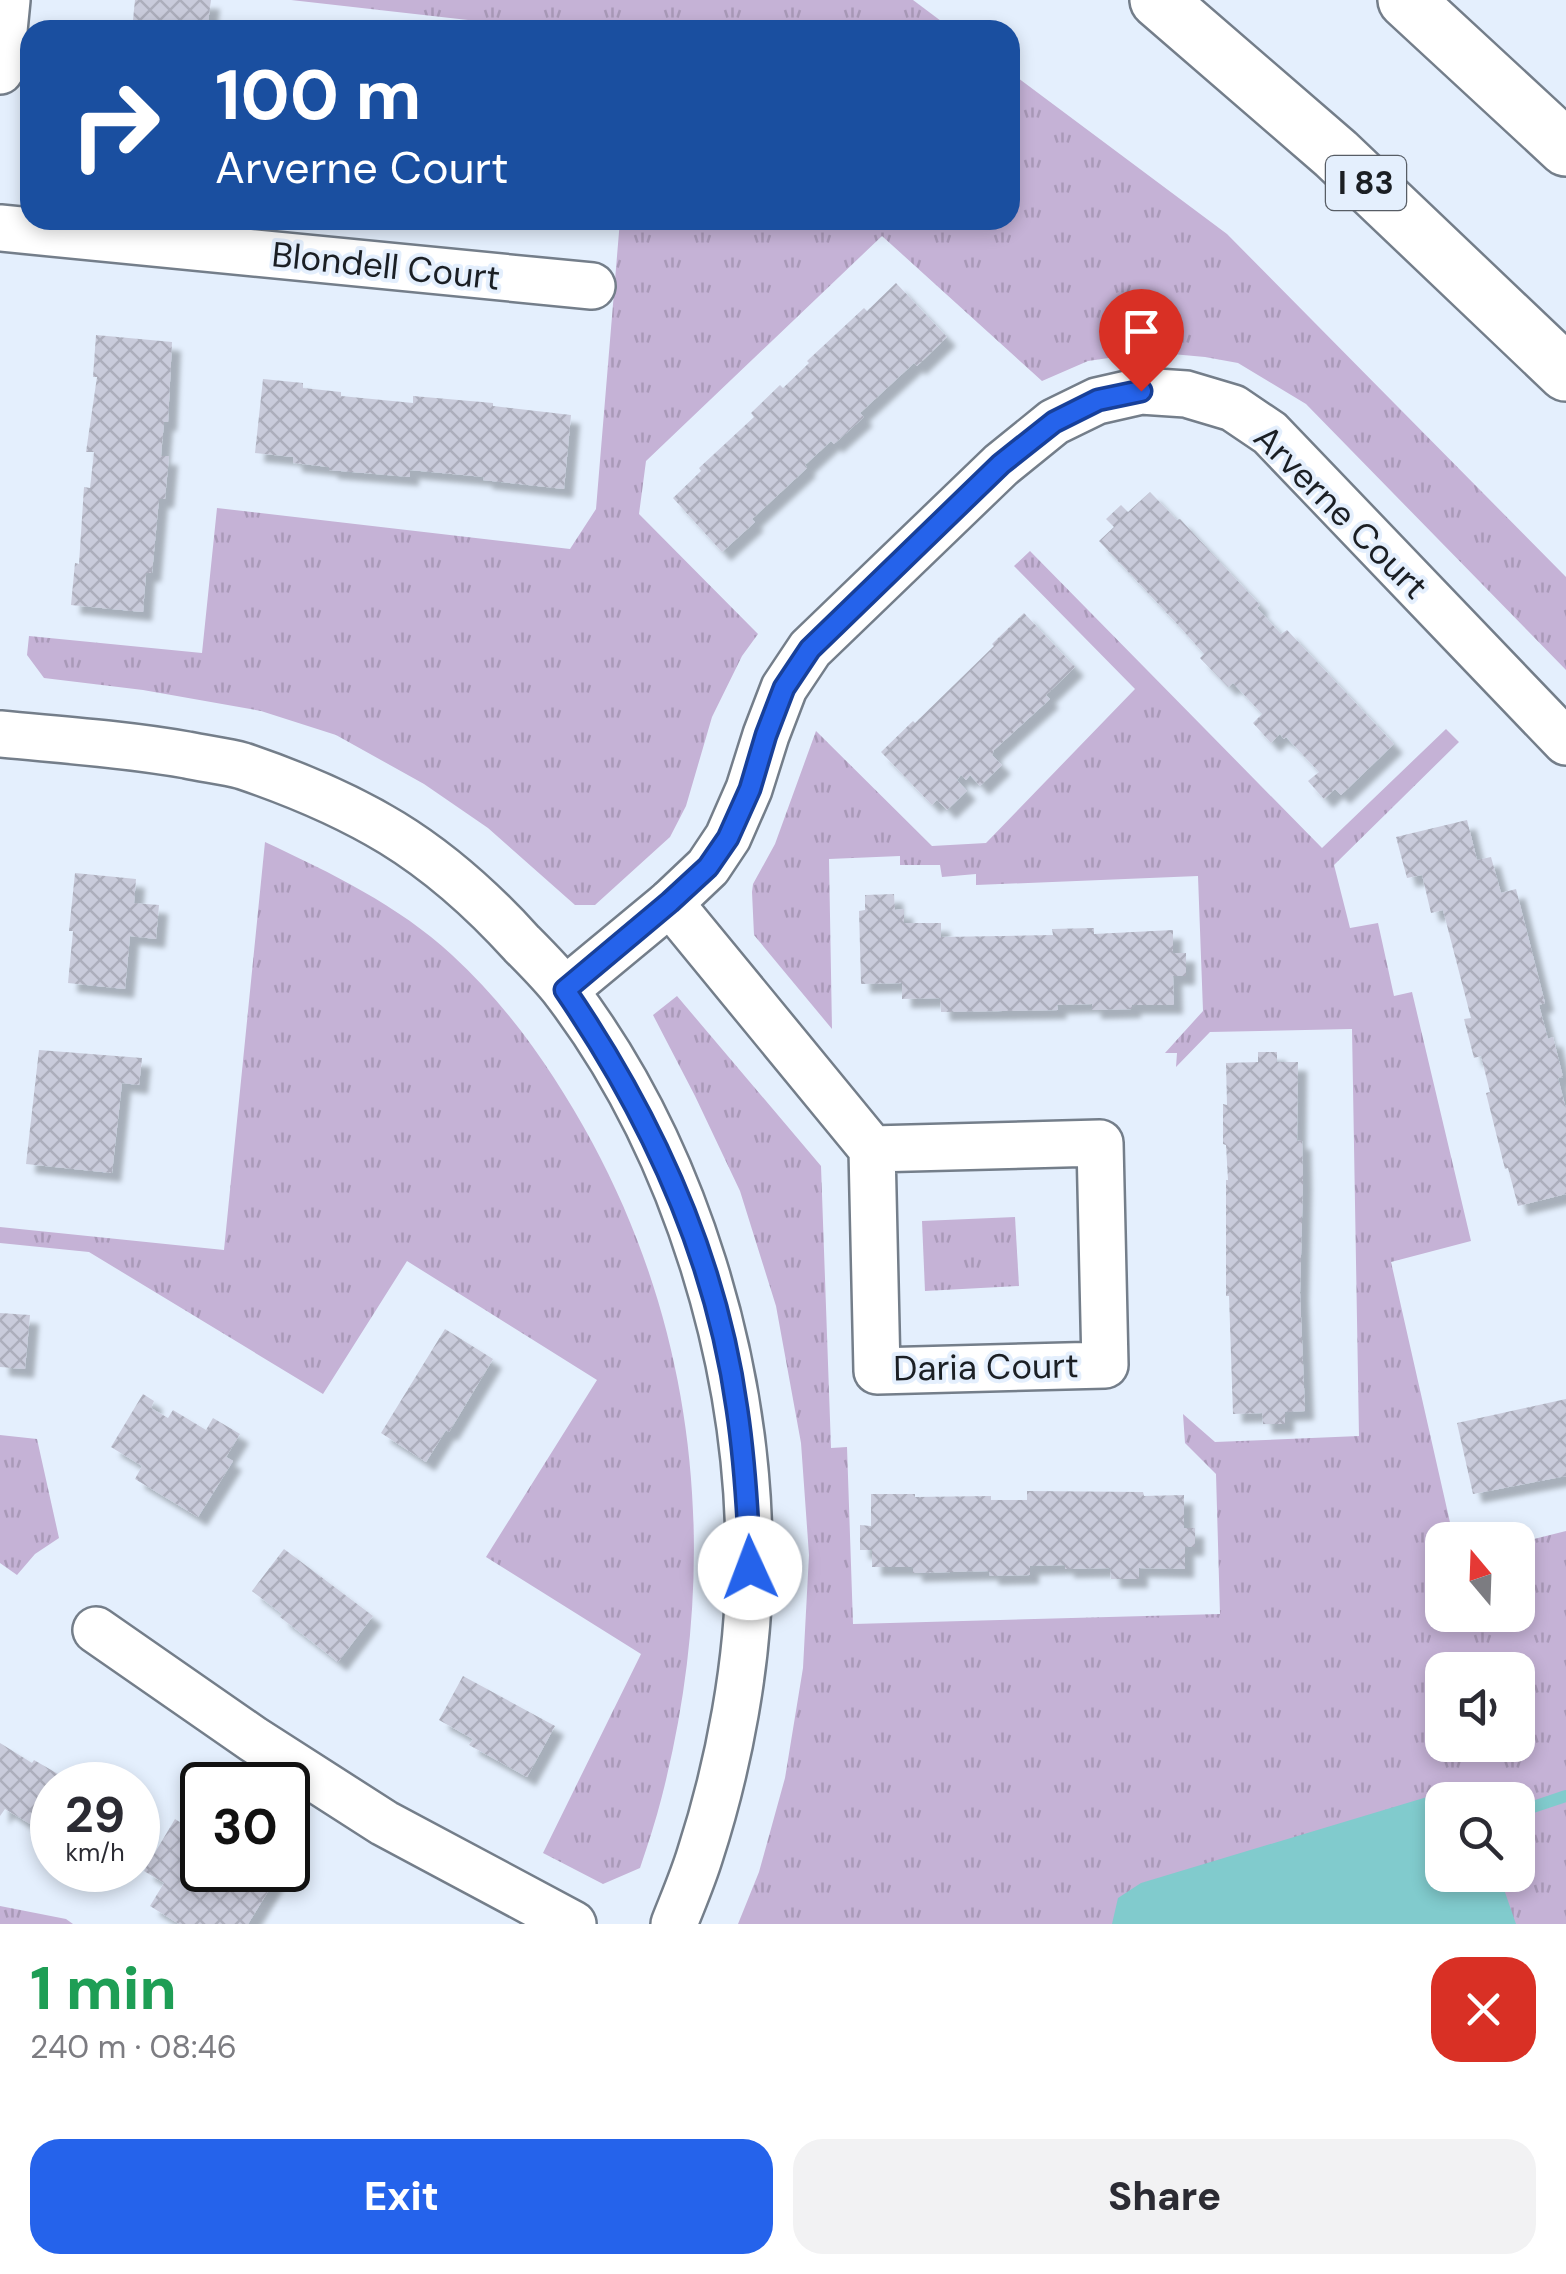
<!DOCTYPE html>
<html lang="en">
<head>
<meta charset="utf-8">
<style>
	body { margin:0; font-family:"DM Sans",sans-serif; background:#f2f2f3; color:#2b2b33; height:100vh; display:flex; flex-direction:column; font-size:38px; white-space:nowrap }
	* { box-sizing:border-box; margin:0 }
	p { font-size:32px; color:#7c7c81 }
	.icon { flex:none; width:55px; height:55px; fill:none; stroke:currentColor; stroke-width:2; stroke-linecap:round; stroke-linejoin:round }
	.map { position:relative; height:1924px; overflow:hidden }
	.panel { display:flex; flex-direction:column; background:#fff; flex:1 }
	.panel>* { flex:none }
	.hud { position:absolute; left:20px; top:20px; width:1000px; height:210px; border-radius:30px; box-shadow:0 5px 15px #0003; background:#1a4fa0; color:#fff; overflow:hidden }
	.needle { width:65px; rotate:341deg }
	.tools { position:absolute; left:1425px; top:1522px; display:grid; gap:20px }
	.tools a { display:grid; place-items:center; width:110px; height:110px; border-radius:20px; background:#fff; box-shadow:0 5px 15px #0003; font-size:50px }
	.speed { position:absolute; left:30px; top:1762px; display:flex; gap:20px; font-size:50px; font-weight:700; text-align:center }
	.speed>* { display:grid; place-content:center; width:130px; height:130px; border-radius:50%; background:#fff; box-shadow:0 5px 15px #0003; line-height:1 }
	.speed small { font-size:25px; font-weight:400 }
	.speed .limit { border:5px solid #111; border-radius:15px; background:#fff; color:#111 }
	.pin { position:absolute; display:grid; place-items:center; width:85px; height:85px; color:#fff; margin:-102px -42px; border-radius:50% 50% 50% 0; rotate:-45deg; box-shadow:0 0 10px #0007 }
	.pin .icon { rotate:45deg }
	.me { position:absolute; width:110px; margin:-55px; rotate:358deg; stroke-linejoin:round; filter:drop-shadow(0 0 8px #0008) }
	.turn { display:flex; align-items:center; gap:35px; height:210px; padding:0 30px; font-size:45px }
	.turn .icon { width:130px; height:130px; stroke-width:2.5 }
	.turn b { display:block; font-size:70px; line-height:85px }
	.round { display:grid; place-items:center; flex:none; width:105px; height:105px; border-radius:30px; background:#f2f2f3 }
	.headline { display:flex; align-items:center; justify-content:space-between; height:170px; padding:0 30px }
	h1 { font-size:60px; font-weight:800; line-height:75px; color:#1e9e55 }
	.primary-button { display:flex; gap:20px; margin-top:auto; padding:20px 30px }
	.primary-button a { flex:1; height:115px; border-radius:30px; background:#2563eb; color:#fff; font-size:40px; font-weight:800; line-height:115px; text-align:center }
	.primary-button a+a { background:#f2f2f3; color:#2b2b33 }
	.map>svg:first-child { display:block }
	.grass { fill:url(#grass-tufts); fill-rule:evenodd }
	.water { fill:#81cbcd }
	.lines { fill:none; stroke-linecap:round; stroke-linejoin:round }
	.stream { stroke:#81cbcd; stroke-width:12 }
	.building { fill:url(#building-cross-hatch); filter:url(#shadow) }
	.minor-casing { stroke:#747e8a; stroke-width:50 }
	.highway-casing { stroke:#747e8a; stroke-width:60 }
	.minor { stroke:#fff; stroke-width:45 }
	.highway { stroke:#fff; stroke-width:55 }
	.route-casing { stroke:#184099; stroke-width:25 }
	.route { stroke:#2563eb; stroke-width:18 }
	.labels { text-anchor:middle; stroke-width:8; stroke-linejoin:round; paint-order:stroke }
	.shield { fill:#e4effd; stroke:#575d65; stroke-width:2.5 }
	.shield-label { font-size:32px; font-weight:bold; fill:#1b1f24 }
	.street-label { font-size:35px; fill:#1b1f24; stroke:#e4effd }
</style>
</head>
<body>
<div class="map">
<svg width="1566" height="1924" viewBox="0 0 1566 1924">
	<defs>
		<pattern id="grass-tufts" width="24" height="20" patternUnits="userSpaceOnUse" patternTransform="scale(2.5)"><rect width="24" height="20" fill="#c5b2d6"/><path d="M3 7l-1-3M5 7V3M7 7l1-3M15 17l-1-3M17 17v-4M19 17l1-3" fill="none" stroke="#a999b8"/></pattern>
		<pattern id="building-cross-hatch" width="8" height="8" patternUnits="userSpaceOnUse" patternTransform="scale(2.5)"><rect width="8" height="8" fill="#c9cbdb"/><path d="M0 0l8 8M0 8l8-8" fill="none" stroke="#acaebc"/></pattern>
		<filter id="shadow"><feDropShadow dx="9" dy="9" stdDeviation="2.5" flood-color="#0004"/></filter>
	</defs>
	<rect width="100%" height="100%" fill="#e4effd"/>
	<g class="grass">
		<polygon points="291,0 913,0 953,30 557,30"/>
		<polygon points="1010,72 1227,234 1566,577 1566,670 1306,404 1238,363 1205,357 1150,352 1088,361 1042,381 882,236 646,461 639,514 758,634 742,656 712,717 686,806 670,837 595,905 575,905 488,828 424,784 336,735 261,711 143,690 44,678 27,655 29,636 202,653 217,508 570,549 596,509 620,220 1010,220"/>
		<path d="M1030,551L1322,848L1446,729L1459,742L1334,865L1350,928L1378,923L1394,996L1412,992L1471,1241L1391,1262L1454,1540H1442V1615H1518V1543L1566,1531V1924H738L759,1872L785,1778L803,1668L809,1555L801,1443L776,1306L740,1191L695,1096L653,1015L677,996L821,1166L831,1448L847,1447L853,1624L1220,1614L1216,1474L1185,1443L1183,1414L1215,1442L1359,1436L1352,1029L1210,1032L1176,1067L1177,1053H1165L1203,1011L1198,876L976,885V874L942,877L940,865H900V856L829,859L832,1029L754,935L752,892L753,884L775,844L816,731L932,846L986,843L1135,689L1014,566ZM1442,1670H1518V1745H1442ZM1442,1800H1518V1875H1442Z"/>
		<path d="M265,842C331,873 398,905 452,955C510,1008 555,1074 592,1142C702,1346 719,1573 662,1796C656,1820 648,1844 640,1868L603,1884L543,1853L641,1654L486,1557L597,1380L407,1261L323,1394L89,1252L0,1243V1227L224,1250Z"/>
		<polygon points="1015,1217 1019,1286 925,1291 922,1221"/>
		<polygon points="0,1435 37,1439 59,1538 35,1554 17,1575 0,1563"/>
		<polygon points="0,1906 66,1919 73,1924 0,1924"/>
	</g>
	<polygon class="water" points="1467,1785 1472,1800 1442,1800 1442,1875 1499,1875 1516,1924 1112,1924 1118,1898 1141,1883"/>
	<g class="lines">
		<polyline class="stream" points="1518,1812 1566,1796"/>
	</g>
	<g class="building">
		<polygon points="135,0 211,0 207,30 132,30"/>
		<polygon points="896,283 947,337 917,366 914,363 860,413 864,417 834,444 831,441 805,465 807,468 752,519 755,522 722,552 673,498 701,471 699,468 754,417 751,413 780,385 783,388 809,363 807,361 864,308 867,311"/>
		<polygon points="96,335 172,342 168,422 164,422 161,456 169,456 165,499 159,499 152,573 146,573 143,612 71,605 75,563 79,564 84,487 90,488 94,452 86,452 97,377 93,377"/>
		<polygon points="263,379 303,383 303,388 341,392 341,396 413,403 413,396 493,403 493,406 571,415 564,489 483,480 484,477 410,470 410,477 329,470 329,467 293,463 293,457 255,453"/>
		<polygon points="1150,492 1177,520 1180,519 1260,605 1257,608 1281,634 1287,630 1394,744 1341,795 1335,789 1324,799 1308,781 1319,772 1286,737 1284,739 1280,734 1271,743 1253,723 1262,714 1233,683 1228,687 1200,658 1204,654 1179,626 1099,541 1114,527 1106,519 1121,505 1128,512"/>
		<polygon points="1024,613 1075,667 1046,695 1050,699 994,750 992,755 1002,765 980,786 970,775 966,780 961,775 957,780 967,791 947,810 937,800 932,805 881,752 913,721 915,723 994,646 992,644"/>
		<polygon points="1467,820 1477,860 1491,857 1501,893 1516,889 1545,1003 1539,1005 1548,1039 1553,1037 1563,1077 1558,1078 1566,1109 1566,1194 1518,1206 1508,1168 1505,1169 1486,1093 1490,1092 1481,1056 1474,1058 1464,1019 1471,1018 1443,910 1431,913 1422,875 1407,878 1396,837"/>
		<polygon points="75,873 136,879 134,903 159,905 156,939 130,936 125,989 68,983 73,931 69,931"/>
		<polygon points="894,894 895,910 904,909 904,923 941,923 941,937 1053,935 1052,929 1094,928 1094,934 1173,930 1173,953 1186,953 1186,976 1173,976 1174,1005 1132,1005 1132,1009 1092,1010 1092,1004 1057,1005 1058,1010 941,1012 940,998 902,999 902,983 861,984 859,911 865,910 865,895"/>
		<polygon points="39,1050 142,1058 139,1085 122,1083 112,1173 26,1164"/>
		<polygon points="1258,1052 1277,1052 1277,1062 1298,1062 1297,1141 1302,1140 1303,1181 1300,1293 1305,1411 1285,1412 1285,1424 1263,1424 1262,1413 1233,1414 1229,1296 1226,1296 1226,1180 1228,1180 1226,1145 1223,1144 1223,1104 1227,1105 1226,1063 1258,1062"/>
		<polygon points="0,1313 30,1315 25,1369 0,1367"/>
		<polygon points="445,1329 493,1359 449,1432 446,1430 426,1462 381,1433"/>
		<polygon points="143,1394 154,1401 151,1408 168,1418 173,1410 206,1430 213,1418 240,1434 226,1457 233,1461 198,1517 135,1479 142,1466 111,1447"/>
		<polygon points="1566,1399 1566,1476 1473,1494 1457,1423"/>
		<polygon points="1027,1491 1143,1492 1144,1496 1184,1495 1184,1528 1195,1528 1195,1547 1185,1547 1185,1569 1139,1568 1139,1579 1111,1579 1110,1568 1065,1569 1065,1565 1030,1566 1030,1575 990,1576 989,1571 913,1573 913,1567 872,1567 872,1550 860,1550 860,1525 871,1526 871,1494 915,1494 915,1497 991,1496 991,1500 1027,1500"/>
		<polygon points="284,1549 373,1616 338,1662 280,1617 282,1614 252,1591"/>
		<polygon points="463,1676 555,1726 527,1777 469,1745 473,1739 439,1720"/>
		<polygon points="0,1743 32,1763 34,1760 77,1785 52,1785 52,1837 5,1809 0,1816"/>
		<polygon points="175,1819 202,1836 202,1870 259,1870 275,1880 248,1924 179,1924 150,1906 164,1883 144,1871"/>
	</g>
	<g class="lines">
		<g class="minor-casing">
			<g id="minor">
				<polyline points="0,71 7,0"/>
				<polyline points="0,228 592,286"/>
				<path d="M0,734C62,740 125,744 187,755C205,759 225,761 243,766C293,783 346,805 392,833C441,863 483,901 522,944C537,959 553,975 566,992C686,1150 751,1369 749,1566C749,1660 729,1766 700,1855C693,1878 683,1901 674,1924"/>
				<polyline points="670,903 872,1149 1100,1143 1105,1365 877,1371 872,1149"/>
				<polyline points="565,990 670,903 708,867 728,837 749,789 766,735 784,688 810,649 1001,465 1054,422 1097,401 1141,391 1186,394 1233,408 1270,433 1566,742"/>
				<polyline points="96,1630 253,1739 384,1823 573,1924"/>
			</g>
		</g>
		<g class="highway-casing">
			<g id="highway">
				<polyline points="1158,0 1336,154 1566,373"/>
				<polyline points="1406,0 1566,148"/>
			</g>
		</g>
		<use href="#minor" class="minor"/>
		<use href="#highway" class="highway"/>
	</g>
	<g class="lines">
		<g class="route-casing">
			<path id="route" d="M750,1568C748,1515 745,1462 737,1409C716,1257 651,1116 565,990L670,902L708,867L728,838L750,789L766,735L784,688L810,649L1001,464L1054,422L1098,400L1141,391"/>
		</g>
		<use href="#route" class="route"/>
	</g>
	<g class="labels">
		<rect class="shield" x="1326" y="156" width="80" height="54" rx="8"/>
		<g class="shield-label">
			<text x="1366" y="194">I 83</text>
		</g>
		<g class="street-label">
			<text transform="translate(386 266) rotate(6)" y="12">Blondell Court</text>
			<text transform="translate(1341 512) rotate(45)" y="12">Arverne Court</text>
			<text transform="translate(986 1367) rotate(-1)" y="12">Daria Court</text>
		</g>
	</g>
</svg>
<div class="tools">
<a><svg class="needle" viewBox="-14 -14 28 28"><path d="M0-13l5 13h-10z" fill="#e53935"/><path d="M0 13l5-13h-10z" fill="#7c7c81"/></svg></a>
<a><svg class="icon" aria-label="sound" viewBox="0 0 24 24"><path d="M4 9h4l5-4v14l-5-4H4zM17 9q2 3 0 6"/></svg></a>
<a><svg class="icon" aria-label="search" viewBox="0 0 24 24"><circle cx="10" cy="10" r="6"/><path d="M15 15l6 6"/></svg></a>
</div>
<div class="speed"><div>29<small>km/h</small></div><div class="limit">30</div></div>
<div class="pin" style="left:1141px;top:391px;background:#d93025"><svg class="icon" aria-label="arrive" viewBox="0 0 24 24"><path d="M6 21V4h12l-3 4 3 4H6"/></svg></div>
<svg class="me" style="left:750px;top:1568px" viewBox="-20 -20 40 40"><circle r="19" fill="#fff"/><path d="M0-13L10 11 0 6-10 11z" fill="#2563eb"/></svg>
<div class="hud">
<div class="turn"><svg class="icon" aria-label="right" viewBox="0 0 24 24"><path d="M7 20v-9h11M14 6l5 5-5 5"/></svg><div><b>100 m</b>Arverne Court</div></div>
</div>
</div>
<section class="panel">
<div class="headline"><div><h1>1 min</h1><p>240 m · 08:46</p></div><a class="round" style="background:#d93025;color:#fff"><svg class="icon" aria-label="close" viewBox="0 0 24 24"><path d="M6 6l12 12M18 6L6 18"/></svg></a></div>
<div class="primary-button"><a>Exit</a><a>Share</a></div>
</section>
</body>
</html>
